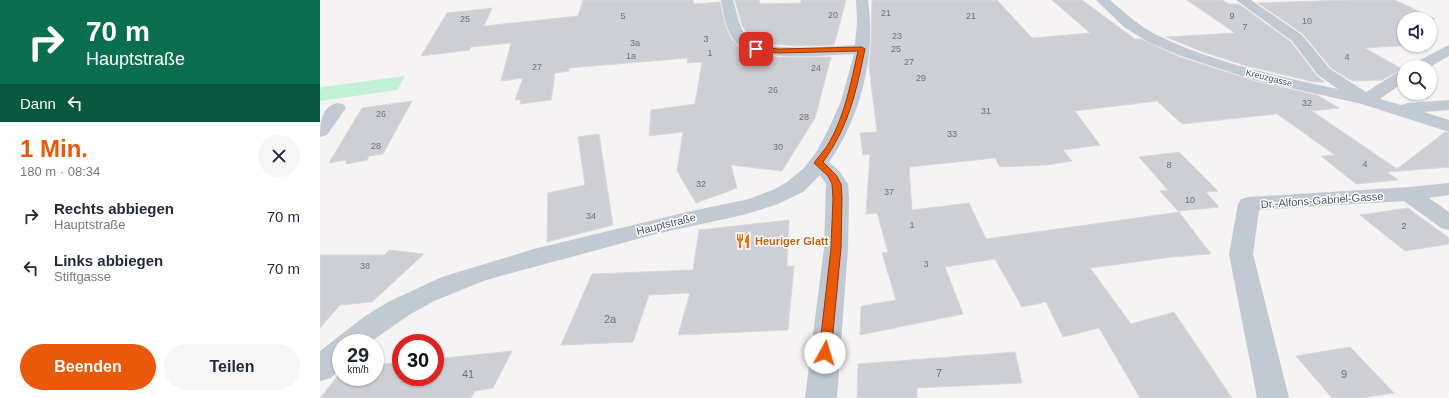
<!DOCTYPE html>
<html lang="de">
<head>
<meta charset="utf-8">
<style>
	body { margin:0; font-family:Helvetica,sans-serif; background:#f6f6f7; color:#1f2937; height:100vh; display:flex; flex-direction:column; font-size:15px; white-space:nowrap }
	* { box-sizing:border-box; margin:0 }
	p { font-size:13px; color:#747a83 }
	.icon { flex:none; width:22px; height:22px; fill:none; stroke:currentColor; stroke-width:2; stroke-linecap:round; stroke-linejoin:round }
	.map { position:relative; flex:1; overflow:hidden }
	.side { display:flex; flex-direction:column; background:#fff; width:320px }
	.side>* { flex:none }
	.guide { background:#0b6e4f; color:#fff; overflow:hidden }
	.controls { position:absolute; left:1077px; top:12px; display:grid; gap:8px }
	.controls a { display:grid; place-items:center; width:40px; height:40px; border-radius:50%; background:#fff; box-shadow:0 1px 3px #0004; font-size:20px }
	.speed { position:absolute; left:12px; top:334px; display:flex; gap:8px; font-size:20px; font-weight:700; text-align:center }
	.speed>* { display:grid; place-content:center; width:52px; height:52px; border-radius:50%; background:#fff; box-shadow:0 1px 3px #0004; line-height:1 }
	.speed small { font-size:10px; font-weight:400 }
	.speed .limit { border:6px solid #d22; background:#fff; color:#111 }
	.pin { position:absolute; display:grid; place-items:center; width:34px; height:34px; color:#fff; margin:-17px; border-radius:8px; box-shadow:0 2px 6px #0006 }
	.me { position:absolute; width:44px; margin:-22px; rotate:6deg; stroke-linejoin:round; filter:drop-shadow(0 0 3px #0008) }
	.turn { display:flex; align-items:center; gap:14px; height:84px; padding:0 20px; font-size:18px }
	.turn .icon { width:52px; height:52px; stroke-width:2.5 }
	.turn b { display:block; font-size:28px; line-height:34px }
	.then { display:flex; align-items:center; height:38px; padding:0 20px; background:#0003; gap:8px; font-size:15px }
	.round { display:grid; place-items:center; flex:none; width:42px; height:42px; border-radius:21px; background:#f6f6f7 }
	.overview { display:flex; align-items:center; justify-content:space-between; height:68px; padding:0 20px }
	h1 { font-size:24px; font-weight:700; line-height:30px; color:#ea580c }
	.button { display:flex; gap:8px; margin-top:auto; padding:8px 20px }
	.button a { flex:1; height:46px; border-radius:24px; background:#ea580c; color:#fff; font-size:16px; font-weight:700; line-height:46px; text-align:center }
	.button a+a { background:#f6f6f7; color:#1f2937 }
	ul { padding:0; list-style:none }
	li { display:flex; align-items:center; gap:12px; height:52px; padding:0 20px }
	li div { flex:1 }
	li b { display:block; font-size:15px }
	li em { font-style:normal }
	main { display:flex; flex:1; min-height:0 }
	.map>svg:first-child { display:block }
	.green { fill:#c3f1d5 }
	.building { fill:#cdcfd5; stroke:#d7d9de }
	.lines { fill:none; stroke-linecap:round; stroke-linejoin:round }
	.minor { fill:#c1cad2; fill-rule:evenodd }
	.route { fill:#ea580c; stroke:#983908 }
	.labels { text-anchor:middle; stroke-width:3; stroke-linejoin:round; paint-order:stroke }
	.number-label { font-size:9px; fill:#6b747e }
	.far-street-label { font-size:9px; fill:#4a5661; stroke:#fff }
	.street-label { font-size:11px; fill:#4a5661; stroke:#fff }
	.food-label { font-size:11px; font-weight:bold; fill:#c56008; stroke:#fff; text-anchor:start }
	.near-number-label { font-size:11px; fill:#6b747e }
</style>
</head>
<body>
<main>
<section class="side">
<div class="guide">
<div class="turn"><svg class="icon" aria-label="right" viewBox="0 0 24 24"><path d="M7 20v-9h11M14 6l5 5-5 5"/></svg><div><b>70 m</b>Hauptstraße</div></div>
<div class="then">Dann<svg class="icon" aria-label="left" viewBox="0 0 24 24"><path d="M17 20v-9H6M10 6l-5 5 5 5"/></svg></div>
</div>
<div class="overview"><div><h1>1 Min.</h1><p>180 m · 08:34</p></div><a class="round"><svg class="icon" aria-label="close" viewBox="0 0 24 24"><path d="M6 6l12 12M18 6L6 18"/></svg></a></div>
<ul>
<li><svg class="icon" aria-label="right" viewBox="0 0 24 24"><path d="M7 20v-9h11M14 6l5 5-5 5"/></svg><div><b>Rechts abbiegen</b><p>Hauptstraße</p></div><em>70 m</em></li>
<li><svg class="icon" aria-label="left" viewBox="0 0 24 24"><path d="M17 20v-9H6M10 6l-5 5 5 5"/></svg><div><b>Links abbiegen</b><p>Stiftgasse</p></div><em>70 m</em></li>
</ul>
<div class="button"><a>Beenden</a><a>Teilen</a></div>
</section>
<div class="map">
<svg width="1129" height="398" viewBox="0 0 1129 398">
	<rect width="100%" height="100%" fill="#f5f3f3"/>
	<polygon class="green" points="85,76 77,90 0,101 0,90 2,87"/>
	<g class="building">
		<polygon points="263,0 373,0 374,4 400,2 405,24 410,37 418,46 428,52 457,57 511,57 495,118 462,171 411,165 417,188 376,203 357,171 363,132 329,136 331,110 375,104 382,62 367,63 368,58 249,68 249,71 235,73 231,100 200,104 201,100 195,100 203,78 181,81 191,43 151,47 150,50 101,56 127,13 172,8 164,26 258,16"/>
		<polygon points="415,0 439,0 440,4 481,3 481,0 526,0 514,45 479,46 449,44 437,41 429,37 422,25"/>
		<polygon points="552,0 677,0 712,38 770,33 732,0 762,0 815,39 820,39 860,57 934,81 997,95 1019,108 992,111 1077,169 1125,132 1129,133 1129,167 1067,172 1078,180 1036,184 1001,156 1015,155 957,114 862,124 837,101 755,111 780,145 743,150 752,161 727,165 680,167 675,158 589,167 592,210 649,203 666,239 859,212 891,254 852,257 770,268 811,324 854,312 912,398 820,398 779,328 743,337 726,302 702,307 675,259 625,267 643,314 540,335 541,306 576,300 562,253 568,252 557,213 546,214 550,154 543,155 540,133 557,132 549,66 551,42"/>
		<polygon points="867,0 902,0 909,4 919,4 971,42 997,76 1005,82 994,82 927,66 883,52 846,37 915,33"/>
		<polygon points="1027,0 1075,0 1115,19 1084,19 1084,21 1079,21 1084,23 1084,45 1096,45 1045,48 1082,69 1062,80 1032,81 1011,68 983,34 938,3"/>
		<polygon points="92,101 63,154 49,156 47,160 26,164 26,160 9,163 42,108"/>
		<polygon points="279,134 293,225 227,242 228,193 265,185 258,137"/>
		<polygon points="859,152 898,191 886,192 899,207 858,211 840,191 848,190 819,157"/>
		<polygon points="1088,208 1129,238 1129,244 1085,251 1040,215"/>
		<polygon points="469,220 467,266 474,266 468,330 358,335 370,293 329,295 313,342 241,345 272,274 373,270 379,230"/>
		<polygon points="69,250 104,254 52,302 20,305 0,328 0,255 65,255"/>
		<polygon points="1030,347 1074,393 1042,398 1012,398 976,356"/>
		<polygon points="192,351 173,388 155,391 151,398 0,398 21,372 21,377 55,377 55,365 81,362 81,377 115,377 115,359"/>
		<polygon points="695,352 702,383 597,388 597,398 537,398 538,364"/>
	</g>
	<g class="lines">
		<g class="minor">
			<path d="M401,0H413C417,12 419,29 428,38C444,53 513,46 535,45L537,21L536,0H548C556,55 541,117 509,162L519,171L528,184L529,198L528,248L517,398H485L504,248L506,184L500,175L483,192L458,204L423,215L336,234L166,280L114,301L89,315L49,343H21V368L11,378L0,381V351L45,316L70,301L122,277L214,249L367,212L429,199L455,189L467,182L484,168L497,151L509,128L521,101L534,54C507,55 440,62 419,45C406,35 404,14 401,0Z"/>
			<path d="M776,0H790C805,13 820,27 839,36C895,63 958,76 1018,89L998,75L972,41L916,0H931L982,35L1010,69L1046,92L1078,72L1084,70V82L1060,99L1081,105L1088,103L1129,100V110L1104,112L1129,120V132L1042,104L934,80L861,56L828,42L804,27Z"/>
			<polygon points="1129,45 1129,56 1110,67 1090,67 1092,64"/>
			<path d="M17,103L23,104L26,108L7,135L0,137C0,123 1,107 17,103Z"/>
			<polygon points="1129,183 1129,195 1109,198 1129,212 1129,230 1121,228 1084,201 939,210 933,254 969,398 937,398 909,254 918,204 921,199 929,197 1089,187"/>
		</g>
	</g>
	<path class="route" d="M436,47L459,49L542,47L545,49C536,92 529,126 503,162L516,175L521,184L522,198L521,248L511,353L509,356L505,358L501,356L499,353L511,248L513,198L512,184L508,176L494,163C499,156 505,150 509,143C525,115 531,82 538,51L459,53L433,50L432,49Z"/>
	<defs>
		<g id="restaurant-bare" transform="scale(1.2)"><path d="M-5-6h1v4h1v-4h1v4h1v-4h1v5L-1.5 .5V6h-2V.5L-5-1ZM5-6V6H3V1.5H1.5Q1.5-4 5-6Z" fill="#e8710a" stroke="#fff" stroke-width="2.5" paint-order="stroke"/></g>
	</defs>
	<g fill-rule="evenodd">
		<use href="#restaurant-bare" x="423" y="241"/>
	</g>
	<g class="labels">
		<g class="number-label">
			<text x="566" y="16">21</text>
			<text x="513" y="18">20</text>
			<text x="303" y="19">5</text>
			<text x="651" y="19">21</text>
			<text x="912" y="19">9</text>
			<text x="145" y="22">25</text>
			<text x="987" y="24">10</text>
			<text x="925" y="30">7</text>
			<text x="577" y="39">23</text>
			<text x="386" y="42">3</text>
			<text x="315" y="46">3a</text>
			<text x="576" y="52">25</text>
			<text x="390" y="56">1</text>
			<text x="311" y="59">1a</text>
			<text x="1027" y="60">4</text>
			<text x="589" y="65">27</text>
			<text x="217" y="70">27</text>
			<text x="496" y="71">24</text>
			<text x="601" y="81">29</text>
			<text x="453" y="93">26</text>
			<text x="987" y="106">32</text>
			<text x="666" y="114">31</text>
			<text x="61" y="117">26</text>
			<text x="484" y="120">28</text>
			<text x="632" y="137">33</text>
			<text x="56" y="149">28</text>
			<text x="458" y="150">30</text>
			<text x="1045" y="167">4</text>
			<text x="849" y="168">8</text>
			<text x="381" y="187">32</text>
			<text x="569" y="195">37</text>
			<text x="870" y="203">10</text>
			<text x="271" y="219">34</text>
			<text x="592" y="228">1</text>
			<text x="1084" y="229">2</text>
			<text x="606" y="267">3</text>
			<text x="45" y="269">38</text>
		</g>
		<g class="far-street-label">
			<text transform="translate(949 78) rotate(14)" y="3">Kreuzgasse</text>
		</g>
		<g class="street-label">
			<text transform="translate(1002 200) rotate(-4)" y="4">Dr.-Alfons-Gabriel-Gasse</text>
			<text transform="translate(346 224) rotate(-14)" y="4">Hauptstraße</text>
		</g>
		<g class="food-label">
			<text x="435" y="245">Heuriger Glatt</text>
		</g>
		<g class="near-number-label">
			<text x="290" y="323">2a</text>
			<text x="619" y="377">7</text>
			<text x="148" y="378">41</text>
			<text x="1024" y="378">9</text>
		</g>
	</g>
</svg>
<div class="controls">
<a><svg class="icon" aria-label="sound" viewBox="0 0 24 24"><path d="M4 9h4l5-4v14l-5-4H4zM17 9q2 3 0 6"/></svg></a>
<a><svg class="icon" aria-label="search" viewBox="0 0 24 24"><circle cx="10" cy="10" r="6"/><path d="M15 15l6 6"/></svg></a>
</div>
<div class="speed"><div>29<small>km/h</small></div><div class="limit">30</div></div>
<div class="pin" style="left:436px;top:49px;background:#d93025"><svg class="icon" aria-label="arrive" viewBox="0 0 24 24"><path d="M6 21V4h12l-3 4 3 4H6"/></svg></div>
<svg class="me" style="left:505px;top:353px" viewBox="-20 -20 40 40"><circle r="19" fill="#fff"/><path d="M0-13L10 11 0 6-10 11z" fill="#ea580c"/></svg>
</div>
</main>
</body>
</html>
